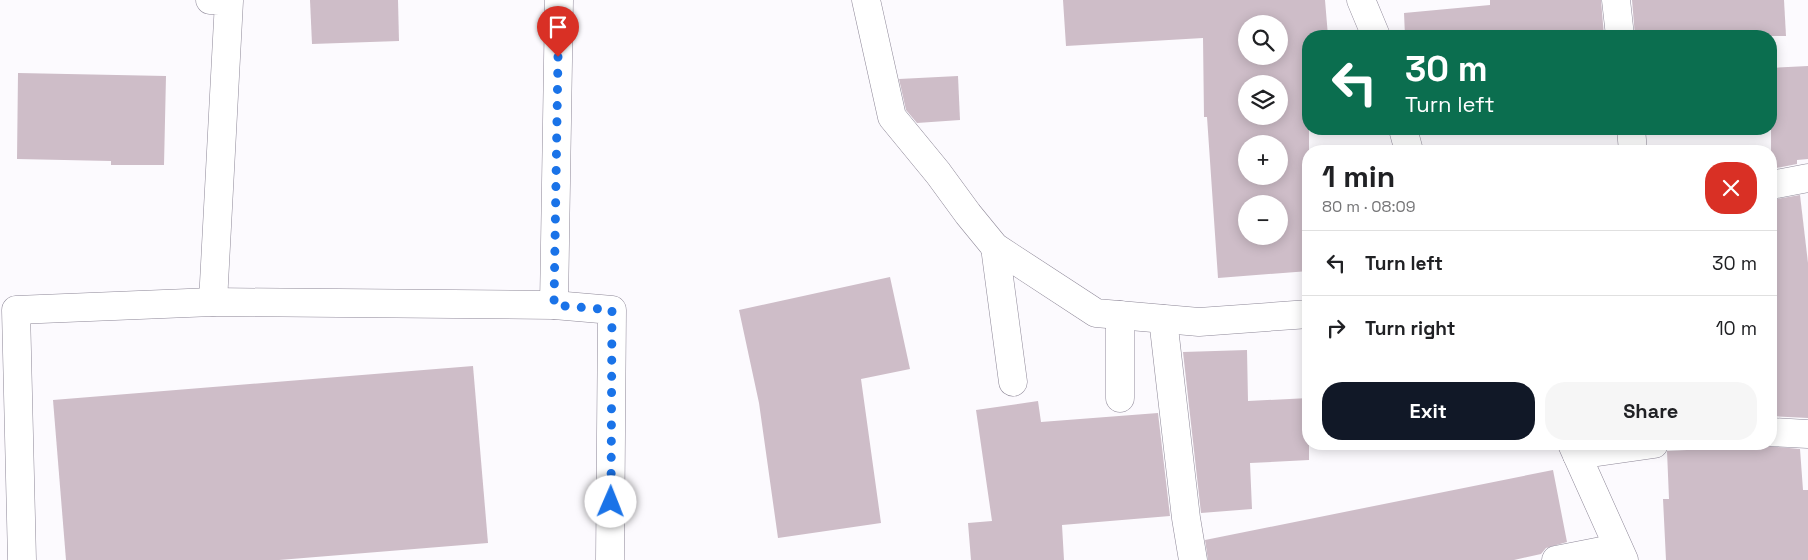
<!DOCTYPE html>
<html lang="en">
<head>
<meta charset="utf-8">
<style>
	body { margin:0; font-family:"Space Grotesk",sans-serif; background:#f6f6f6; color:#202124; height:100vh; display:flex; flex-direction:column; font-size:19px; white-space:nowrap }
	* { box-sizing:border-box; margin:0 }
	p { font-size:16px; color:#757577 }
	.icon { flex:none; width:28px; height:28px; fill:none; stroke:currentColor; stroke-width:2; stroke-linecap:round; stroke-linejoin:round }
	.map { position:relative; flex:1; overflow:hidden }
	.details { position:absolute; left:1302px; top:145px; width:475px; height:305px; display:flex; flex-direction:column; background:#fff; border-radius:20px; box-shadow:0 2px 12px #0003 }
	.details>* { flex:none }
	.banner { position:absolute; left:1302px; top:30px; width:475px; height:105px; border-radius:20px; box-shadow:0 2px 12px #0003; background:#0b6e4f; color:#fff; overflow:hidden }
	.fabs { position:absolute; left:1238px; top:15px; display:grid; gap:10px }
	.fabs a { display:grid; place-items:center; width:50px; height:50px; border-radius:50%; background:#fff; box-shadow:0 2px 12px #0003; font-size:25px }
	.pin { position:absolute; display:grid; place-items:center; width:42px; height:42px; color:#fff; margin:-51px -21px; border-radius:50% 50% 50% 0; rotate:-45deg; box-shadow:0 0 5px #0007 }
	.pin .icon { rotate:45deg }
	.me { position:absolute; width:55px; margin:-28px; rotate:1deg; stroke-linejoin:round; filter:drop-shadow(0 0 4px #0008) }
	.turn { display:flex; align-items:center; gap:18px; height:105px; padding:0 20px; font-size:22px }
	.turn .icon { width:65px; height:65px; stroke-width:2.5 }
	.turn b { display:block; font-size:35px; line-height:42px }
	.round { display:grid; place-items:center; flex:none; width:52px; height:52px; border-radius:20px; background:#f6f6f6 }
	.summary { display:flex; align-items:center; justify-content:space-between; height:85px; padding:0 20px }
	h1 { font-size:30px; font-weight:700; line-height:38px }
	.action { display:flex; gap:10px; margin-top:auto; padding:10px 20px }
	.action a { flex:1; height:58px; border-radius:20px; background:#111827; color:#fff; font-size:20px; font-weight:700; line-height:58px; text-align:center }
	.action a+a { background:#f6f6f6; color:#202124 }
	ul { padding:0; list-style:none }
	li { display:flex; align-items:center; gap:15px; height:65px; padding:0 20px; border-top:1px solid #e0e0e0 }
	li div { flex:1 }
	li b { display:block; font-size:19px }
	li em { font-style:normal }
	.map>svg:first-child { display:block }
	.building { fill:#cebdc8; fill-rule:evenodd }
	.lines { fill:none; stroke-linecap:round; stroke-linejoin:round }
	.minor-casing { stroke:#8e8898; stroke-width:29 }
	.tertiary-casing { stroke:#8e8898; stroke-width:29 }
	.minor { stroke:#fff; stroke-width:28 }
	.tertiary { stroke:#fff; stroke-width:28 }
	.route { stroke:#1a73e8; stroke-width:9; stroke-dasharray:0 16.2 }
</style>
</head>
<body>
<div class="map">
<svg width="1808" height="560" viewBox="0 0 1808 560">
	<rect width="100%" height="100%" fill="#fcfafe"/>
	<g class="building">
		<polygon points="310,0 398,0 399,41 312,44"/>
		<path d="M1063,0H1325L1328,36H1309V271L1218,278L1207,117H1204L1203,38L1066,46ZM1246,24H1279V56H1246ZM1246,84H1279V116H1246ZM1246,144H1279V176H1246ZM1246,204H1279V236H1246Z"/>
		<polygon points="1490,0 1601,0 1604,36 1405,36 1404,13 1490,5"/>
		<polygon points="1632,0 1784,0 1786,36 1635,36"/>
		<polygon points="1808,66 1808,159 1797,160 1797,164 1771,169 1771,68"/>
		<polygon points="18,73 166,76 164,165 111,165 111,161 17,159"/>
		<polygon points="958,76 960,120 917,123 906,110 899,79"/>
		<polygon points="1800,195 1808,263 1808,418 1771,416 1771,200"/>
		<polygon points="890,277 910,369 861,379 881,523 778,538 759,403 739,310"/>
		<polygon points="1247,350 1248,401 1309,398 1309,460 1250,463 1252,509 1201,513 1183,352"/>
		<polygon points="473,366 488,543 279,560 66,560 53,400"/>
		<polygon points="1038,401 1041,422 1158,413 1170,516 1062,525 1064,560 971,560 968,523 992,521 976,410"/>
		<polygon points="1766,446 1800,449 1803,490 1808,490 1808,560 1666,560 1663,499 1669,499 1667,451"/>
		<polygon points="1553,470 1567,542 1546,548 1541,554 1514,560 1208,560 1205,540"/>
	</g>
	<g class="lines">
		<g class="minor-casing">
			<g id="minor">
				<polyline points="210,0 229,1 213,302"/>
				<polyline points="1361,0 1376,36"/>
				<polyline points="1616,0 1620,36"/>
				<polyline points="1403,129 1409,151"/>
				<polyline points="1631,129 1633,151"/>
				<polyline points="1771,185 1808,178"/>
				<polyline points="995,247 1013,382"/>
				<polyline points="554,305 559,0"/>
				<polyline points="1163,319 1186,518 1193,560"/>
				<polyline points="1120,398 1120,315"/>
				<polyline points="1771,432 1808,434"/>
				<polyline points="1577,455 1654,444"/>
				<polyline points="22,560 16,310 213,302 554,305 612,310 610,560"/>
				<polyline points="1556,560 1617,548"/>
			</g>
		</g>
		<g class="tertiary-casing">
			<g id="tertiary">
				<polyline points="866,0 892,117 938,173 968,214 995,247 1096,313 1199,322 1309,314"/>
				<polyline points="1572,444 1624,560"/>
			</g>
		</g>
		<use href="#minor" class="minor"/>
		<use href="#tertiary" class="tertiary"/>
	</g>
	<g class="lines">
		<polyline class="route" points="558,57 554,305 612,310 611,502"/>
	</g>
</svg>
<div class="fabs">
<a><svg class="icon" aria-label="search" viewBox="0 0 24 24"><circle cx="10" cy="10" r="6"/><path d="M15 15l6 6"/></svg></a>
<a><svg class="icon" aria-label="layers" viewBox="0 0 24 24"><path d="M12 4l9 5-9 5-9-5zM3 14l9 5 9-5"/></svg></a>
<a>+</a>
<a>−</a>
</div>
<div class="pin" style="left:558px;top:57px;background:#d93025"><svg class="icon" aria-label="arrive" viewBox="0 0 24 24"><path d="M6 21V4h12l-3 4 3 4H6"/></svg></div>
<svg class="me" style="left:611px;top:502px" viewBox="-20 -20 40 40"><circle r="19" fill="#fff"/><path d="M0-13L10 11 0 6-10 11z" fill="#1a73e8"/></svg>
<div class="banner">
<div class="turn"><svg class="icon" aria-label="left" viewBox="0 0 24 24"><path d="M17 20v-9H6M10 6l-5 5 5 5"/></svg><div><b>30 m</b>Turn left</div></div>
</div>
<section class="details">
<div class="summary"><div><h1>1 min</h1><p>80 m · 08:09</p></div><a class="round" style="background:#d93025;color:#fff"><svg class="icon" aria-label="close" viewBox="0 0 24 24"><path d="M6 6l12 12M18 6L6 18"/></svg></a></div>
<ul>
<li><svg class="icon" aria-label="left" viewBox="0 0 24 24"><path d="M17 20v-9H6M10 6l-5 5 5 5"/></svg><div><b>Turn left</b></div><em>30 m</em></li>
<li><svg class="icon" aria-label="right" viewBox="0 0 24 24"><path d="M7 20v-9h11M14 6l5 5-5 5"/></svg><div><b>Turn right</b></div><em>10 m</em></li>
</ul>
<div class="action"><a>Exit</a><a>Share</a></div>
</section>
</div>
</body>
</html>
